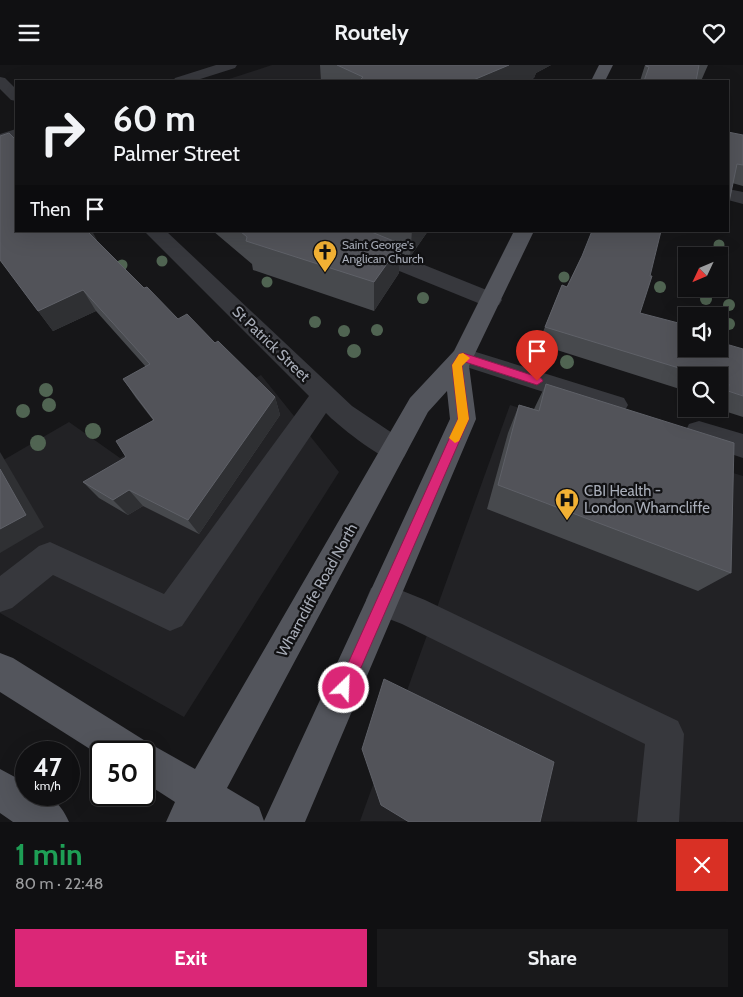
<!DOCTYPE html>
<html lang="en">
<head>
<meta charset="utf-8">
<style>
	body { margin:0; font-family:Cabin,sans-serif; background:#19191b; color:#f1f3f6; height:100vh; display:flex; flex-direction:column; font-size:19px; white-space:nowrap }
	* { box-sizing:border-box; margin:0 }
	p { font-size:16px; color:#9c9d9f }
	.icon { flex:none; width:28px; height:28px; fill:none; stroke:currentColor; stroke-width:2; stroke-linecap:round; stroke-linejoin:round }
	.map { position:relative; height:757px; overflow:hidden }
	.side { display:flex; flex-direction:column; background:#101012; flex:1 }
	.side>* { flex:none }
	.hud { position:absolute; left:15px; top:15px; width:714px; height:152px; border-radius:0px; box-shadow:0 5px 20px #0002,0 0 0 1px #303032; background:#101012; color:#f1f3f6; overflow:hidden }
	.needle { width:32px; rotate:226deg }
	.tools { position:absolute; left:678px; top:182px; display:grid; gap:10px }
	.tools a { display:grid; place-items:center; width:50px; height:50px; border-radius:0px; background:#101012; box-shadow:0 5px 20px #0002,0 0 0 1px #303032; font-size:25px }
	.speed { position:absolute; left:15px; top:676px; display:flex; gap:10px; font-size:25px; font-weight:700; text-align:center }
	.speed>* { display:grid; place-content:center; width:65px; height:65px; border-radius:50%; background:#101012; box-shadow:0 5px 20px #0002,0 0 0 1px #303032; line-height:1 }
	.speed small { font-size:12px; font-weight:400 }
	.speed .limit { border:2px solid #111; border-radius:8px; background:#fff; color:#111 }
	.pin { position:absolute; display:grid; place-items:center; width:42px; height:42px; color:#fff; margin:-51px -21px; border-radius:50% 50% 50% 0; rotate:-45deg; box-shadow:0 0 5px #0007 }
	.pin .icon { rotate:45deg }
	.me { position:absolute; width:55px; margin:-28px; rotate:24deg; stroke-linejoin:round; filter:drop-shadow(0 0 4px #0008) }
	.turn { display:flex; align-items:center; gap:18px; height:105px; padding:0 15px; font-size:22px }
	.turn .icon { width:65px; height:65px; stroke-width:2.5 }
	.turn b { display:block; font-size:35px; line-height:42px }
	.then { display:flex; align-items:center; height:48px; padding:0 15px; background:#0003; gap:10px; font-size:19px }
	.round { display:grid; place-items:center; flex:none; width:52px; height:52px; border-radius:0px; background:#19191b }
	.head { display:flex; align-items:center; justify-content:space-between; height:85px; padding:0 15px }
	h1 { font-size:30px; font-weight:800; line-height:38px; color:#1e9e55 }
	.action { display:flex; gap:10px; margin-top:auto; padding:10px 15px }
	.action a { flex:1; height:58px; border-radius:0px; background:#db2777; color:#fff; font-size:20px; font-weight:800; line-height:58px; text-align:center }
	.action a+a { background:#19191b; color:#f1f3f6 }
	header { display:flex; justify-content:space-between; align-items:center; height:65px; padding:0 15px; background:#101012; font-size:22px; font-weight:800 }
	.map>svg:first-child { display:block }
	.built { fill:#222225 }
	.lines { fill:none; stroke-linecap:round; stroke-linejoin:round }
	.minor { fill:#37383d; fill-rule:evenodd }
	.major { fill:#53555c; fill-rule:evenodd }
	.tree { fill:#506452 }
	.wall { fill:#47494d }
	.shaded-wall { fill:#2f3033 }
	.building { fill:#525359; stroke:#5f6168 }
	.route { fill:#db2777; stroke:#8e194d }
	.slow { fill:#f59e0b }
	.labels { text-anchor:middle; stroke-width:4.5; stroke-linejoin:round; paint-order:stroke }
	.far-poi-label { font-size:12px; fill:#a8adb8; stroke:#111113; text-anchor:start }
	.street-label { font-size:15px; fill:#a8adb8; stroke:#111113 }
	.poi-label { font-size:15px; fill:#a8adb8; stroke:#111113; text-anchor:start }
</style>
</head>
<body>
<header><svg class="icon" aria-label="menu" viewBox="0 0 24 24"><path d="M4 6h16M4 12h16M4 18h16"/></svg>Routely<svg class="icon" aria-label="heart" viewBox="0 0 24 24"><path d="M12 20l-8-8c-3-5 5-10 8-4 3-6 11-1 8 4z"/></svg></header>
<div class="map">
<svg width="743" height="757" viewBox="0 0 743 757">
	<rect width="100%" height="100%" fill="#161618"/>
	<g class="built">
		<polygon points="272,0 372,0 406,16 223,16"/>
		<polygon points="261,310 339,407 184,652 0,548 0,397 69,357 120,393"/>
		<polygon points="510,340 743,411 743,757 360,756"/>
	</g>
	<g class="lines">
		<g class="minor">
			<polygon points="216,0 237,0 235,3 194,16 173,16 175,13"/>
			<polygon points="0,12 5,13 16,24 16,36 11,35 0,24"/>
			<polygon points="16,64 16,74 0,79 0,69"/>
			<polygon points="728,124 743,127 743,139 728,135"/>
			<path d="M144,166H166L352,341L404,376L408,384L404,392C400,393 396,396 393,395C380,394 336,359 326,348L182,561L170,566L53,510L12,543L0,547V511L39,481L50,477L164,529L309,331Z"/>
			<polygon points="350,166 370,166 372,179 499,230 502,235 499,240 491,243 483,240 355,188 352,183"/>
			<polygon points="463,283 624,333 628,340 624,347 615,350 454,298 451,292 454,286"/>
			<polygon points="699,356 743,369 743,393 689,375 685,367 689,359"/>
			<polygon points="383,518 425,535 678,656 684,669 679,757 637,757 645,679 402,559 371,547 366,535 371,523"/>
		</g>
		<g class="major">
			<polygon points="599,0 613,0 605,16 591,16"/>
			<path d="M514,166H534L469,301L476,354L305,757H166L175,737L144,717V688H101V691L0,627V588L13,593L147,677L195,704L410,333L454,286ZM447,326L450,354L264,756L259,742L227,723L428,347Z"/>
			<path d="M0,704L26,718V730C50,730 59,735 69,757H13L0,748Z"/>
		</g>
	</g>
	<g class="tree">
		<circle cx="719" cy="180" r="5.5"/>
		<circle cx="162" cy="196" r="5.5"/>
		<circle cx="122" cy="200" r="5.5"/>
		<circle cx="564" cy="212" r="5.5"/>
		<circle cx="267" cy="217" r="5.5"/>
		<circle cx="660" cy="222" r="6"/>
		<circle cx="423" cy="233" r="6"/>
		<circle cx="706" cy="234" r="6"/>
		<circle cx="729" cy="240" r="6"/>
		<circle cx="315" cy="257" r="6"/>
		<circle cx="729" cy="259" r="6"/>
		<circle cx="377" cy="265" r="6"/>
		<circle cx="344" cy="266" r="6"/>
		<circle cx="354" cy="286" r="7"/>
		<circle cx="567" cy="297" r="7"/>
		<circle cx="46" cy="325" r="7"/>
		<circle cx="49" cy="340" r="7"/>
		<circle cx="23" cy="346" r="7"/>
		<circle cx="93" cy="366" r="8"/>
		<circle cx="38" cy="378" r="8"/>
	</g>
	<g class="wall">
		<polygon points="320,0 551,0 536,8 534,13 528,16 321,16"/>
		<polygon points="645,0 708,0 701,16 697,15 696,16 640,16"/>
		<polygon points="743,70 743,121 732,118"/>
		<polygon points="213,166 369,166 372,167 372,166 428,166 410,192 401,188 399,208 374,246 253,205 252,199"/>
		<polygon points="96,175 144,223 178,254 215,278 275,332 280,350 199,469 143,441 128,450 99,433 83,417 126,392 153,355 136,333 123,314 146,302 96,246 53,266 0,195"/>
		<polygon points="581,193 640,248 686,284 743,284 743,352 718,344 719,311 686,311 686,326 538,279 562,220 567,222"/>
		<polygon points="546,319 731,508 698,526 487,444 508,368 519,340 534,344"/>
	</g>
	<g class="shaded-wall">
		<polygon points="509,0 551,0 536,8 534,13 528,16 471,16"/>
		<polygon points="83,166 92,166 97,175 89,178"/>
		<polygon points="412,166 428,166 410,192"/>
		<polygon points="401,179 399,208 374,246 374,217"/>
		<polygon points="83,225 96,246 53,266 38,246"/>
		<polygon points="275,332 280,350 199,469 188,455"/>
		<polygon points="0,387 44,462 0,488"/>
		<polygon points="129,425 143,441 128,450 113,435"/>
	</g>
	<g class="building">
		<polygon points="337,0 509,0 471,16 359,16 363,12"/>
		<polygon points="646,0 699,0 696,16 644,16 649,2 646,1"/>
		<polygon points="728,67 743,70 743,100 737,99 728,142"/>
		<polygon points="9,68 16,75 16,166 87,166 144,223 147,222 178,254 187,249 215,278 218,276 275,332 188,455 129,425 113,435 83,417 126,392 116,376 154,355 123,314 150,299 83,225 38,246 0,195 0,71"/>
		<polygon points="240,166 369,166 401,179 374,217 246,176 247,172"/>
		<polygon points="592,166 661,166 650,211 652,211 640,248 686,260 686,284 719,284 719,277 743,284 743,331 728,326 729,319 719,316 719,311 705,311 545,262 562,220 567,222 582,191"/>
		<polygon points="546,319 734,378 731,508 498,420 519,340 539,346"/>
		<polygon points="0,404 26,450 0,464"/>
		<polygon points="384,614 554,697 540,757 409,757 381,740 362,684"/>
	</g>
	<polygon class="route" points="463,288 541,313 543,316 537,320 465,297 462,301 469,354 350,628 344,630 339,628 337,623 458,354 452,300 459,289"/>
	<polygon class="slow" points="463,288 470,293 462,301 469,354 459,376 455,378 449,373 458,354 452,300 459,289"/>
	<defs>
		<g id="church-pin" transform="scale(1.25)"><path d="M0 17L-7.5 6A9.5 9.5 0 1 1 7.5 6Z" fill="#f2b134" stroke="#111113"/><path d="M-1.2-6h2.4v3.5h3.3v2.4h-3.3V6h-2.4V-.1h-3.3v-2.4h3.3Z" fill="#111"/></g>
		<g id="hospital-pin" transform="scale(1.25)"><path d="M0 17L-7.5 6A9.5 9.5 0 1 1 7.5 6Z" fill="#f2b134" stroke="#111113"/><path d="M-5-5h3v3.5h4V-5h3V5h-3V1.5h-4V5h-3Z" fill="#111"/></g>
	</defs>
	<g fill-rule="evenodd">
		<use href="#church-pin" x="325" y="187"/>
		<use href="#hospital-pin" x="567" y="435"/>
	</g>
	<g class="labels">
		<g class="far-poi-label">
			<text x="342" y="184">Saint George's<tspan x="342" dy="14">Anglican Church</tspan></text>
		</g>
		<g class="street-label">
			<text transform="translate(271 279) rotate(44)" y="5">St Patrick Street</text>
			<text transform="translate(317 525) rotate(-61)" y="5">Wharncliffe Road North</text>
		</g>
		<g class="poi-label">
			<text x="584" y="431">CBI Health -<tspan x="584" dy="17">London Wharncliffe</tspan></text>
		</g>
	</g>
</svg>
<div class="tools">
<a><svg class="needle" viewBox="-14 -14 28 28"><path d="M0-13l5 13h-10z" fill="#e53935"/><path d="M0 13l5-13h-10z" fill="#9c9d9f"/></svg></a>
<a><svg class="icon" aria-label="sound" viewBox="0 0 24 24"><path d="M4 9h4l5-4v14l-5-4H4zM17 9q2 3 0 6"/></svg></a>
<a><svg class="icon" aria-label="search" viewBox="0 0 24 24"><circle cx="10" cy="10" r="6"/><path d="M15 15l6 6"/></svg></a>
</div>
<div class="speed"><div>47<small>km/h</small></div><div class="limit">50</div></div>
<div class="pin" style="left:537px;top:316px;background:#d93025"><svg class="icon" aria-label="arrive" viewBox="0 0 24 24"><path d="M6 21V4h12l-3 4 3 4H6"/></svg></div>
<svg class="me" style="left:344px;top:623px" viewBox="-20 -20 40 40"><circle r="17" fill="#db2777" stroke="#fff" stroke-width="3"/><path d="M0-11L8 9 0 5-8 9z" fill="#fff"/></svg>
<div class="hud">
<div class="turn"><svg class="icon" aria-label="right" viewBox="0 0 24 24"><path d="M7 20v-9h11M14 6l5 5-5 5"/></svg><div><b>60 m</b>Palmer Street</div></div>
<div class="then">Then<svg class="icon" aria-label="arrive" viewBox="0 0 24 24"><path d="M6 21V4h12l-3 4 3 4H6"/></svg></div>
</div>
</div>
<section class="side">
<div class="head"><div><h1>1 min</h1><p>80 m · 22:48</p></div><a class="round" style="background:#d93025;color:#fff"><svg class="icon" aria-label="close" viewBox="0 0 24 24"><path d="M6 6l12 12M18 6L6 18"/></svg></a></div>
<div class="action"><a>Exit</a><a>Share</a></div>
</section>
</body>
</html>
